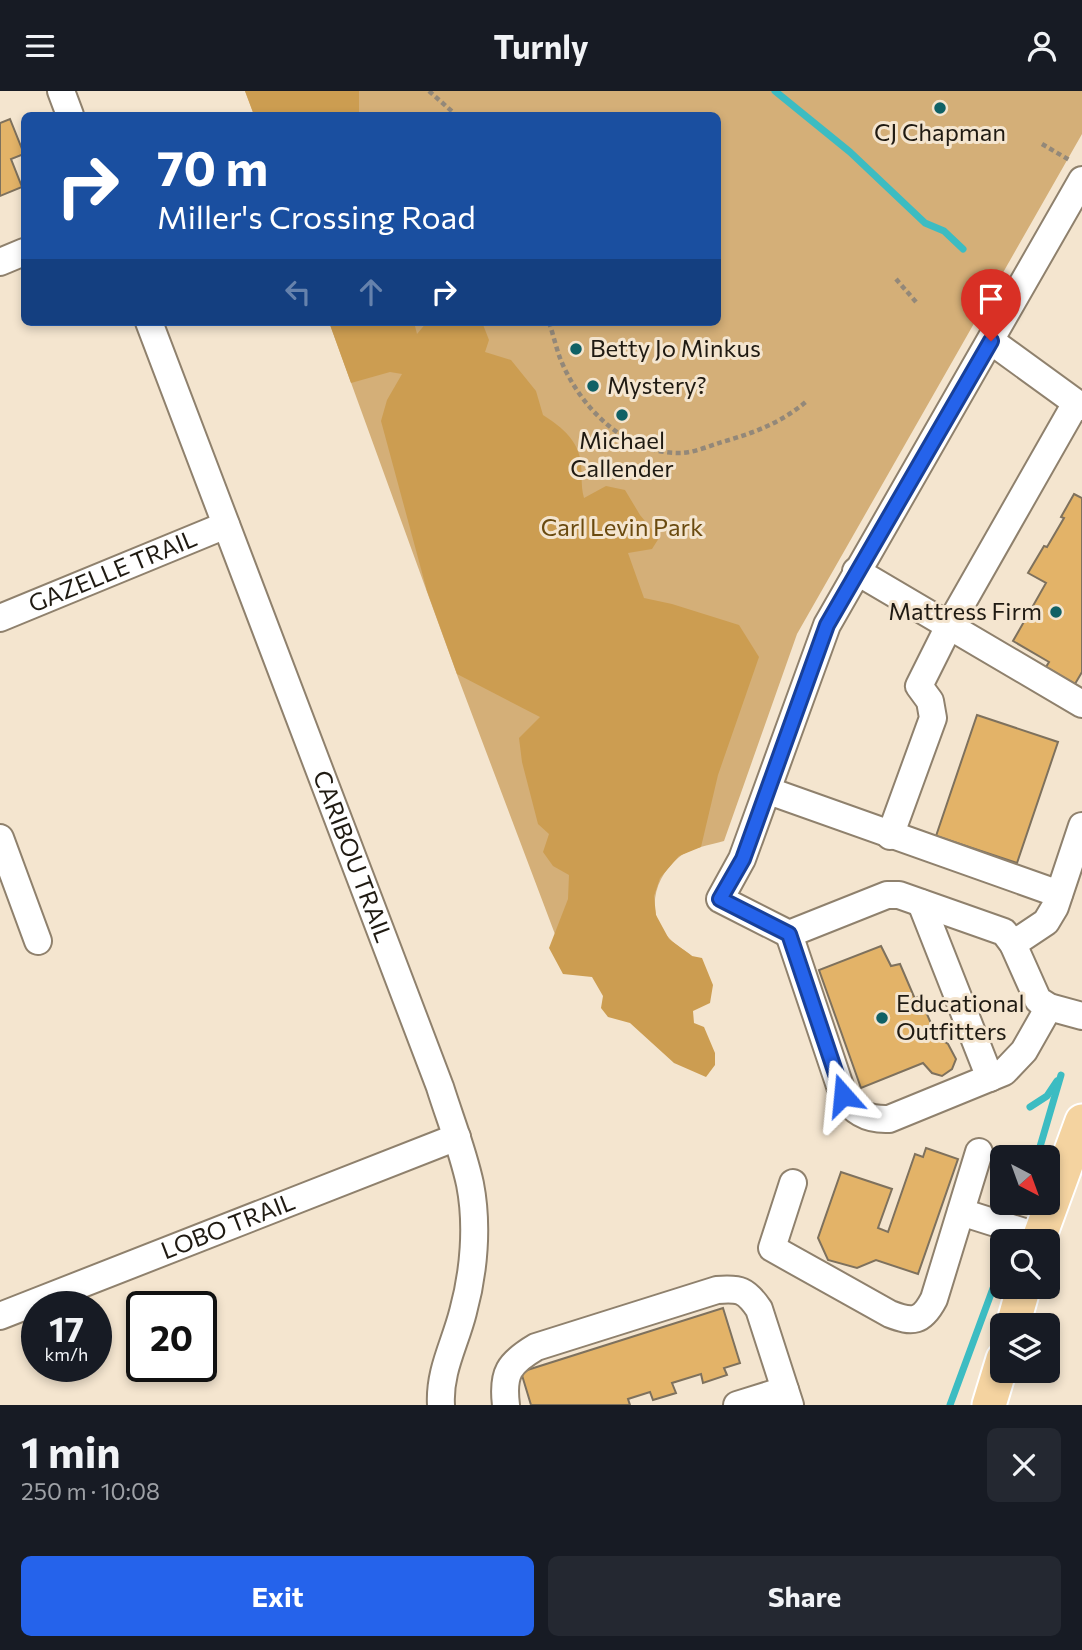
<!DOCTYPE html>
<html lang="en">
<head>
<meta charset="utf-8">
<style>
	body { margin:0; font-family:Commissioner,sans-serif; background:#242831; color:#f1f3f6; height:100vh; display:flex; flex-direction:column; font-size:26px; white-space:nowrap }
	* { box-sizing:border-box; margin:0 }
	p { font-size:23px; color:#9ea1a6 }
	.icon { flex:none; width:38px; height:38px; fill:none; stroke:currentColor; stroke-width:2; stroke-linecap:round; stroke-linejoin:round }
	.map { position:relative; height:1314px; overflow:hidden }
	.sheet { display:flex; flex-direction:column; background:#171b24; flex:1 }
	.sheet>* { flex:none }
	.hud { position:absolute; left:21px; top:21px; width:700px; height:214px; border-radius:10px; box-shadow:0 4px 10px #0003; background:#1a4fa0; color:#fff; overflow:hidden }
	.needle { width:46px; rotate:139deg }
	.controls { position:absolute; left:990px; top:1054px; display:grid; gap:14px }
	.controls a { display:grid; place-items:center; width:70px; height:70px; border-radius:10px; background:#171b24; box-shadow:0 4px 10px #0003; font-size:35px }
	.speed { position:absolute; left:21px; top:1200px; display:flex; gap:14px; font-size:35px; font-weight:700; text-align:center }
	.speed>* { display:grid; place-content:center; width:91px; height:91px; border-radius:50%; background:#171b24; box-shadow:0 4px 10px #0003; line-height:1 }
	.speed small { font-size:18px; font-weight:400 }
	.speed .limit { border:4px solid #111; border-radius:10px; background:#fff; color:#111 }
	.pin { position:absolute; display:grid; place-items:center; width:60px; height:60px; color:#fff; margin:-72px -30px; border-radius:50% 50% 50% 0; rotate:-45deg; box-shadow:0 0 7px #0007 }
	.pin .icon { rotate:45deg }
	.me { position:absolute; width:77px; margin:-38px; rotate:342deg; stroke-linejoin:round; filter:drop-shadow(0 0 5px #0008) }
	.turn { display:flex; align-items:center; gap:24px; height:147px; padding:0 21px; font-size:32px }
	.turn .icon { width:91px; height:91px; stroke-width:2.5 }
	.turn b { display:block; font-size:49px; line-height:60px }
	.lanes { display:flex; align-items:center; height:66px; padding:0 21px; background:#0003; justify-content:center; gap:35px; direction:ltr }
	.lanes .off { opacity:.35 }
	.round { display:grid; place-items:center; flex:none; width:74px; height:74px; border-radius:10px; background:#242831 }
	.headline { display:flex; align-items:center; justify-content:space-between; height:119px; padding:0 21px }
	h1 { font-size:42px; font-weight:700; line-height:52px }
	.cta { display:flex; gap:14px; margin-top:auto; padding:14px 21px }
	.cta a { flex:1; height:80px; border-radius:10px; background:#2563eb; color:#fff; font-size:28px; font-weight:700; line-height:80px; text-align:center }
	.cta a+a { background:#242831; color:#f1f3f6 }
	header { display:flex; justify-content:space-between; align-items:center; height:91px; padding:0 21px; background:#171b24; font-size:32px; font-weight:700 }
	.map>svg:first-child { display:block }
	.green { fill:#d4af78 }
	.forest { fill:#cc9d51 }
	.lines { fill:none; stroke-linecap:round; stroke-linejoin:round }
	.stream { stroke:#3cbcc2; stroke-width:7 }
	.building { fill:#e3b368; stroke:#7e715d; stroke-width:2 }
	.minor-casing { stroke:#8f816d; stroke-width:30 }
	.major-casing { stroke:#fff; stroke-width:37 }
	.path { stroke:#938879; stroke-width:4.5; stroke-dasharray:5 3.5; stroke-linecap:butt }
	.minor { stroke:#fff; stroke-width:26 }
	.major { stroke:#f4d3a0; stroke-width:33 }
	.route-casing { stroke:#184099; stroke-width:18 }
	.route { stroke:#2563eb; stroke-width:12 }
	.poi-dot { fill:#106165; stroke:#f4e5cf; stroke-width:2.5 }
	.labels { text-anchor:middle; stroke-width:6; stroke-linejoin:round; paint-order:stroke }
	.poi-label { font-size:24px; fill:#1f1a12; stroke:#f4e5cf; text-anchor:start }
	.park-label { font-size:24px; fill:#6a4a0f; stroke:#f4e5cf }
	.street-label { font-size:24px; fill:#1f1a12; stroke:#f4e5cf }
</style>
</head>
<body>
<header><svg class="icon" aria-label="menu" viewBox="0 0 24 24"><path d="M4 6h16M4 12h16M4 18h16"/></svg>Turnly<svg class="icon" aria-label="person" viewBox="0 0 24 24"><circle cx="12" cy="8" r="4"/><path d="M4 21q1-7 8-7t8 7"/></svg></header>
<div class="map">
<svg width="1082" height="1314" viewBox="0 0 1082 1314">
	<rect width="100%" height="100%" fill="#f4e5cf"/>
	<path class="green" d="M245,0H1082V43L797,543L724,750C710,754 689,757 678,767C653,788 645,824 670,848C676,855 685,859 692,865L567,875L459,589L329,231H718V24H254Z"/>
	<g class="forest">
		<polygon points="245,0 359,0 359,24 254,24"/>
		<path d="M329,231H414L417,243L427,231H482L489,249L485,261L511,269L536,300L543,324C559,334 576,347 580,367C583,380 580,393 584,407L606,395L625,399L640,424L659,447L652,458L628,462L644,507L672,513L739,534L759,566L718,684L701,756L679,765L660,787L654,805L656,824L669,848L692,865L702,867L713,894L710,912L693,920L694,932L704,936L715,962V974L706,986L674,972L630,932L608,926L601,917L603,905L592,886L563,883L549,857L568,808L569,784L553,775L543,761L549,743L538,733L522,671L519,647L540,626L457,583L427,500L381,330L387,309L402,283L390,281L351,292Z"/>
	</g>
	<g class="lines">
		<g class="stream">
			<polyline points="775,0 850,61 925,132 944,140 963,158"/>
			<polyline points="1030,1016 1047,1005 1057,990"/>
			<polyline points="1037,1066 1061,984"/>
			<polyline points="950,1314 1002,1173"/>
		</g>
	</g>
	<g class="building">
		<polygon points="10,28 24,63 11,68 22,96 0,105 0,32"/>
		<polygon points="1074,403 1082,407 1082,581 1075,593 1046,576 1049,571 1013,550 1046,492 1028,482 1044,455 1047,456 1064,427 1061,426"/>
		<polygon points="977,624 1058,651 1017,772 936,745"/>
		<polygon points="881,855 891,875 900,873 915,908 919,905 937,946 948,953 956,968 952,978 942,985 932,982 923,972 861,997 819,879"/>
		<polygon points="926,1057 958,1068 918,1183 876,1169 857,1177 828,1169 818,1147 841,1081 892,1098 878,1137 888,1141 915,1063 923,1066"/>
		<polygon points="723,1217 740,1272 724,1277 727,1284 703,1292 701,1283 672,1292 676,1302 653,1309 650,1301 628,1308 630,1314 531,1314 521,1281"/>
	</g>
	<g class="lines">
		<g class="minor-casing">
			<g id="minor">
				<polyline points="61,0 70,24"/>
				<polyline points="1082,89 827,534 742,768 720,808 789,843 887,804 899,804 1004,841 1013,853 1038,909 1049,916 1082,925"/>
				<polyline points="0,171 24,161"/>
				<path id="s1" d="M149,231L440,996C450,1028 463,1060 470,1093C478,1134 474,1181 463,1221C455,1253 439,1280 441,1314"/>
				<polyline points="991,250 1082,316"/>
				<polyline points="856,480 1082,613"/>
				<path id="s2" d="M0,527L226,434"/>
				<polyline points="769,700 1059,803"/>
				<polyline points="890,745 933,627 930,610 919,595 949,535 1076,312"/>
				<polyline points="0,747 38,850"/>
				<polyline points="921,812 990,987"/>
				<path d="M789,843L843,1004C854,1022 868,1029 889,1028L1004,981L1024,960L1049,916"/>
				<polyline points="1013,853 1046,831 1055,816 1082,735"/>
				<path d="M793,1092L772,1157L890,1223C913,1232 922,1231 934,1208L979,1061"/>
				<polyline points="961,1121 1040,1146"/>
				<path id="s3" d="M0,1225L457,1046"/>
				<path d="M506,1314C502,1282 509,1272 536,1256L717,1199C740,1197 746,1199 759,1218L790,1314"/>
				<polyline points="737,1314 785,1299"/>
			</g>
		</g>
		<g class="major-casing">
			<g id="major">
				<polyline points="1038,1150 1082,1030"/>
				<polyline points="1013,1234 1024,1195"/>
				<polyline points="989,1314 1003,1268"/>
			</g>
		</g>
		<g class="path">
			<polyline points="429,0 456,24"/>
			<polyline points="1042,53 1071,70"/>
			<polyline points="896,188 916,211"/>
			<path d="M549,231C553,243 556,256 560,267C579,315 625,363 680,362C693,362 709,355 722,351C754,342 783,331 808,309"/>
		</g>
		<use href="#minor" class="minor"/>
		<use href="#major" class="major"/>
	</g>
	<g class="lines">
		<g class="route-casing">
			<polyline id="route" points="843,1004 789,843 720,808 743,768 827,534 991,250"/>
		</g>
		<use href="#route" class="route"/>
	</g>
	<g class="poi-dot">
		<circle cx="940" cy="17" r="7"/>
		<circle cx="576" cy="258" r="7"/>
		<circle cx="593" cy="295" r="7"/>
		<circle cx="622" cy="324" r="7"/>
		<circle cx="1056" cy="521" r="7"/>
		<circle cx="882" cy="927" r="7"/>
	</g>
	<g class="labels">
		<g class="poi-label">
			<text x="940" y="50" text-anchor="middle">CJ Chapman</text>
			<text x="590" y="266">Betty Jo Minkus</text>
			<text x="607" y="303">Mystery?</text>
			<text x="622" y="358" text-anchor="middle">Michael<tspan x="622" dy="28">Callender</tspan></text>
			<text x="1042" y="529" text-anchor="end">Mattress Firm</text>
			<text x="896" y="921">Educational<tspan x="896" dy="28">Outfitters</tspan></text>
		</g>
		<g class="park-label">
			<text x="622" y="445">Carl Levin Park</text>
		</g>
		<g class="street-label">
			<text dy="8" stroke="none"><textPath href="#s2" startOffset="122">GAZELLE TRAIL</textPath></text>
			<text dy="8" stroke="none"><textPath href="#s1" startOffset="572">CARIBOU TRAIL</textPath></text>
			<text dy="8" stroke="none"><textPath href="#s3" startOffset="245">LOBO TRAIL</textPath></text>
		</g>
	</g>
</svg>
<div class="controls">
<a><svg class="needle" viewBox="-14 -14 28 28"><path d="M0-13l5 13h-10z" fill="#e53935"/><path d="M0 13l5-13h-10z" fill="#9ea1a6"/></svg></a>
<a><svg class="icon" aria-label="search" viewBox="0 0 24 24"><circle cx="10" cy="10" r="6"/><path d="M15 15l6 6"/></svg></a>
<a><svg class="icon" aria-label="layers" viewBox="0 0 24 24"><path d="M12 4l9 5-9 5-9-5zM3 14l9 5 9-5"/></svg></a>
</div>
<div class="speed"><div>17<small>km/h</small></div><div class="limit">20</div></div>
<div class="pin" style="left:991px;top:250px;background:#d93025"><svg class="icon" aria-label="arrive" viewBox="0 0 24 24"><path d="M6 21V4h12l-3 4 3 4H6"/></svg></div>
<svg class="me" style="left:843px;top:1004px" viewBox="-20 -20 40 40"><path d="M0-17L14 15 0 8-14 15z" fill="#2563eb" stroke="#fff" stroke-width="4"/></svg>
<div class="hud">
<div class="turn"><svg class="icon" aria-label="right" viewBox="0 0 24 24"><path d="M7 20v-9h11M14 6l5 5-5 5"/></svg><div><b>70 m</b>Miller's Crossing Road</div></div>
<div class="lanes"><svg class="icon off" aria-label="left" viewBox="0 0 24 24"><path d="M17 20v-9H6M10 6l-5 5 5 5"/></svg><svg class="icon off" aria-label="ahead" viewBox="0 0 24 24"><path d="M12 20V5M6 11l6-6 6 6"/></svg><svg class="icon" aria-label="right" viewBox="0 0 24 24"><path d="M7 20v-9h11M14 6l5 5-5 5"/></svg></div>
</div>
</div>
<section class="sheet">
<div class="headline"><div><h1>1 min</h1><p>250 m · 10:08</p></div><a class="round"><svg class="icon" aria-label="close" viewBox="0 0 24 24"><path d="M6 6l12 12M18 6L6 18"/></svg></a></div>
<div class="cta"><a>Exit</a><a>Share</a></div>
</section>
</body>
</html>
